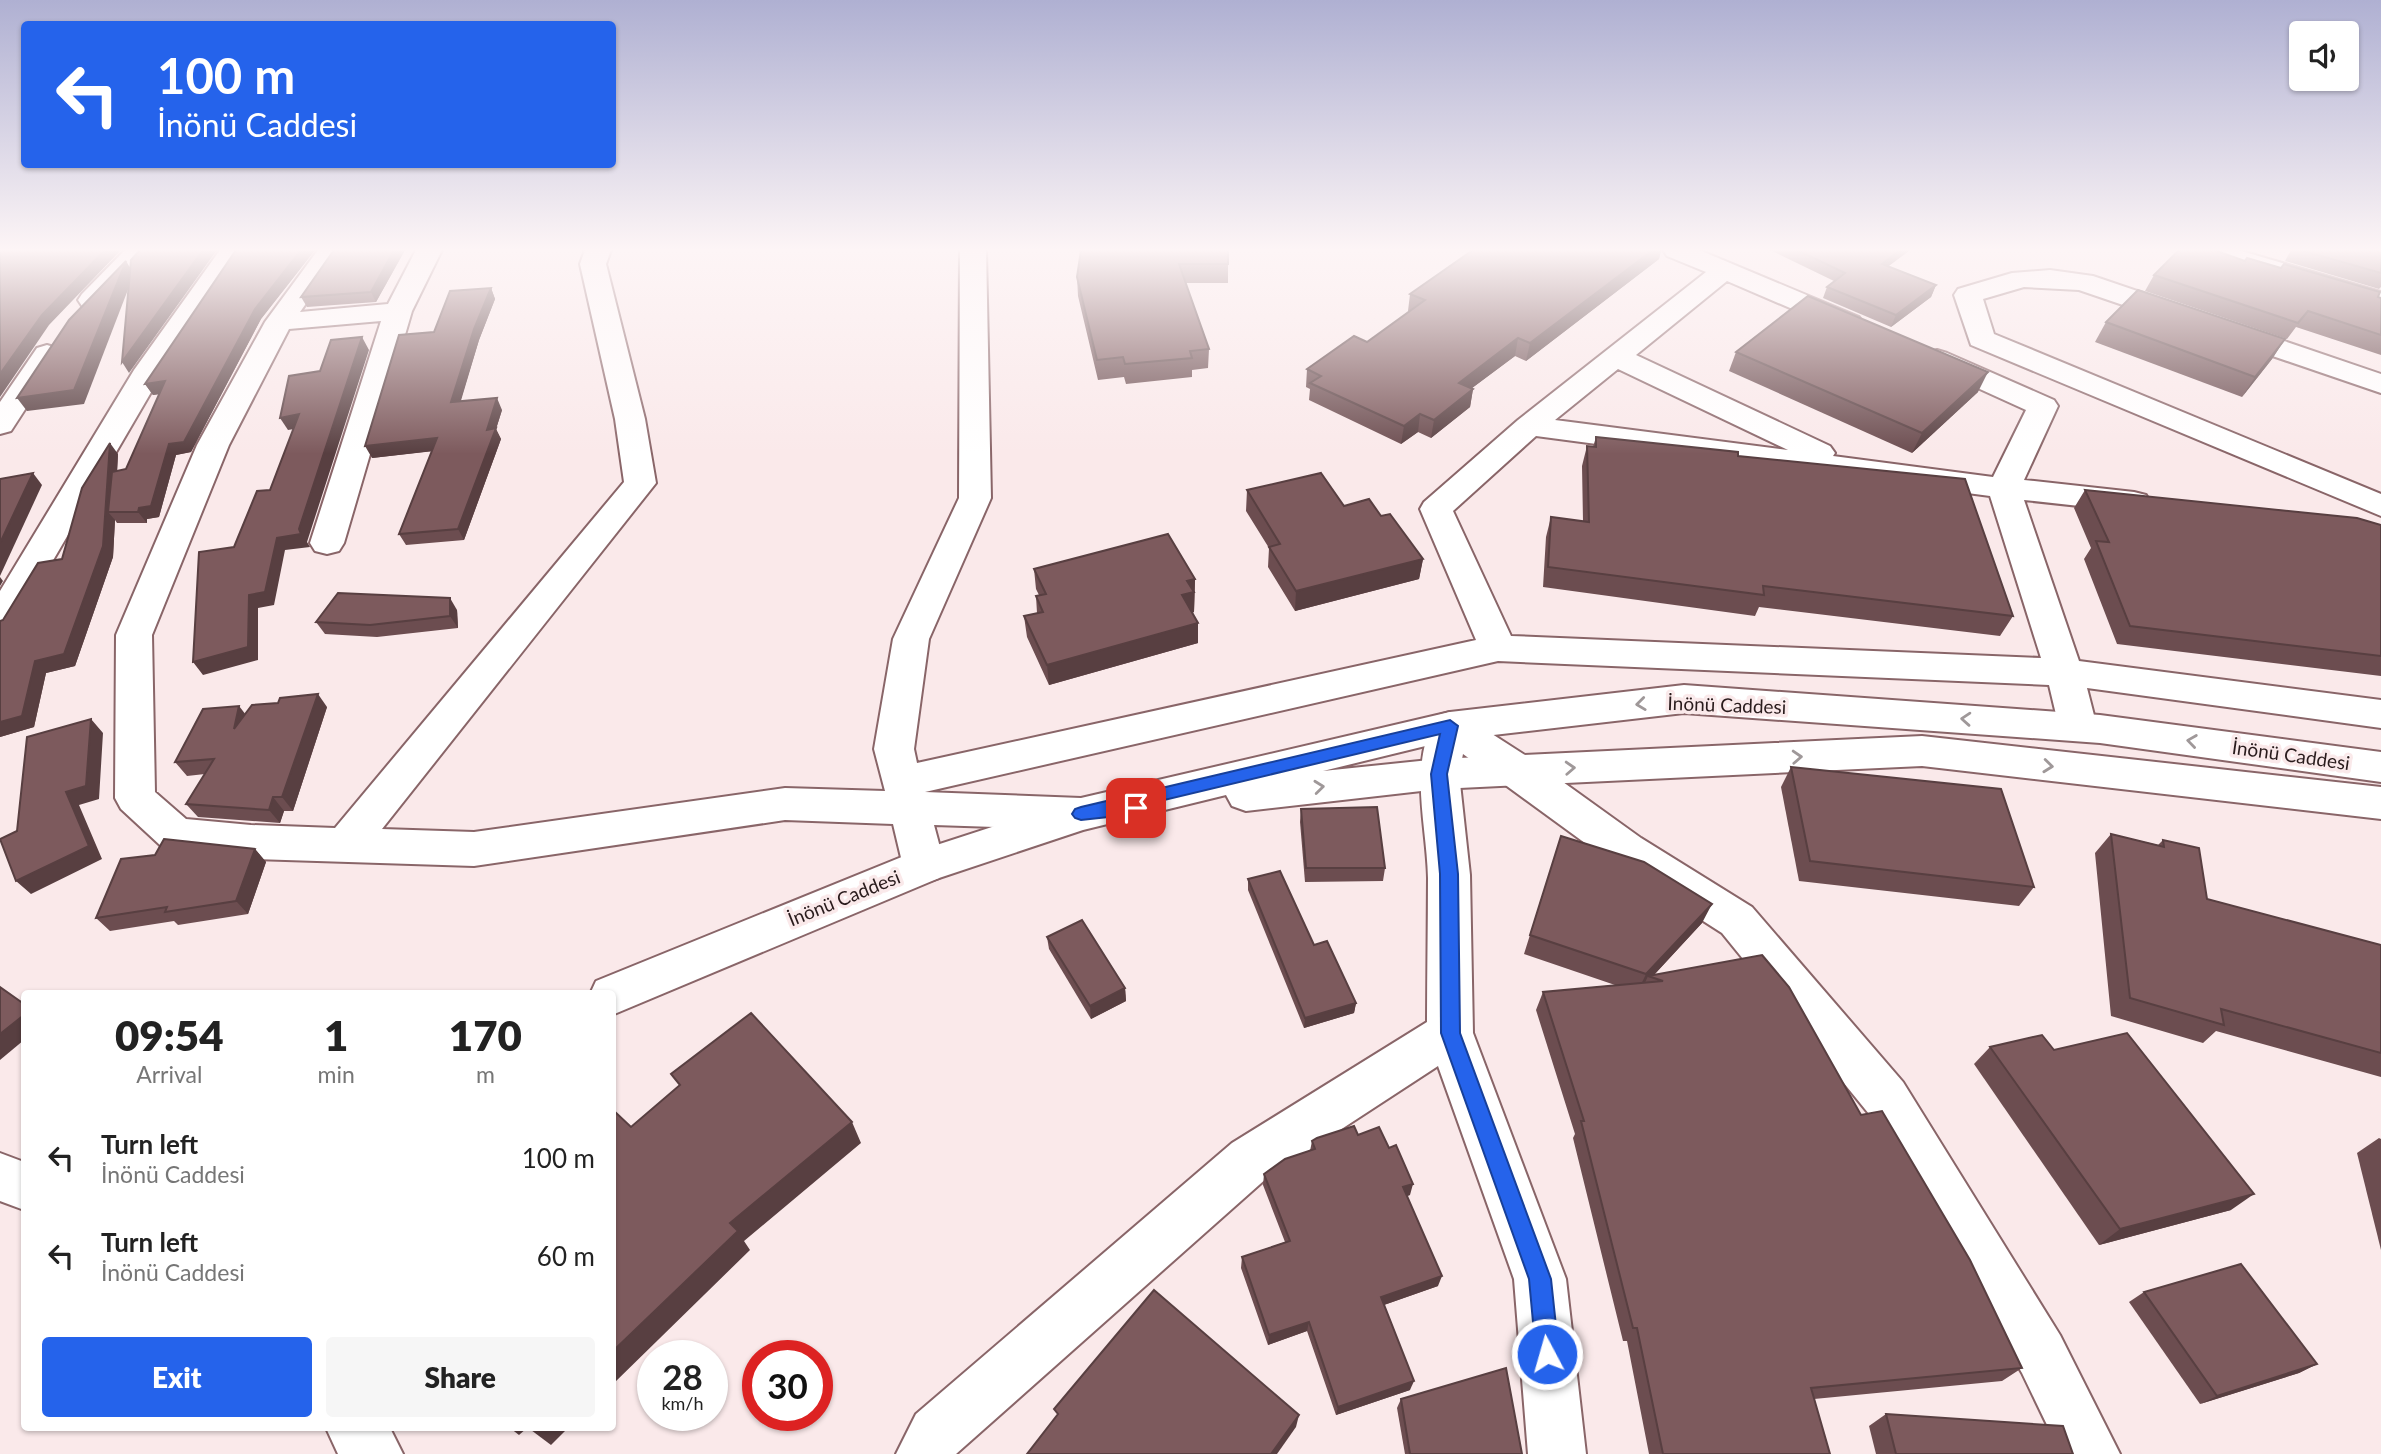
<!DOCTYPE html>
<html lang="en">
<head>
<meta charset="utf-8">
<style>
	body { margin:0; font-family:Lato,sans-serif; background:#f6f6f6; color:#222; height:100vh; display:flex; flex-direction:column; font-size:26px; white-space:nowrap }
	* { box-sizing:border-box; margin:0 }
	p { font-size:23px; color:#767676 }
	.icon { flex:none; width:38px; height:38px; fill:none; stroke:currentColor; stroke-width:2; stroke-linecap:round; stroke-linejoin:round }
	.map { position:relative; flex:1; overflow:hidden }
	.drawer { position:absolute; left:21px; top:990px; width:595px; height:441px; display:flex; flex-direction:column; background:#fff; border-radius:7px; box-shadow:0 2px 5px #0004 }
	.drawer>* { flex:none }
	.banner { position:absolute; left:21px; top:21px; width:595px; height:147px; border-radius:7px; box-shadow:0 2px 5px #0004; background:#2563eb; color:#fff; overflow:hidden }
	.tools { position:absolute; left:2289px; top:21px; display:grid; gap:14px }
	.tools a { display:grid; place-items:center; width:70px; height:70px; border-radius:7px; background:#fff; box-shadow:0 2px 5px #0004; font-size:35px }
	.speed { position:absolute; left:637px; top:1340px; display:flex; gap:14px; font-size:35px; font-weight:700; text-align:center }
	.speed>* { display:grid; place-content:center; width:91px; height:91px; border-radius:50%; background:#fff; box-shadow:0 2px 5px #0004; line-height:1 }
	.speed small { font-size:18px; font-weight:400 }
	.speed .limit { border:10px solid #d22; background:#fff; color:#111 }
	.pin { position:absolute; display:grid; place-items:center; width:60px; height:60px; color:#fff; margin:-30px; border-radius:14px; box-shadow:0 4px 10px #0006 }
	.me { position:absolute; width:77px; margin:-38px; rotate:354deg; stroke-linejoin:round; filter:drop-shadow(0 0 5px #0008) }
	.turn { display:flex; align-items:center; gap:24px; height:147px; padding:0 21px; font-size:32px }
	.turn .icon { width:91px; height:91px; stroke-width:2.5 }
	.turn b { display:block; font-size:49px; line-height:60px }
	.eta { display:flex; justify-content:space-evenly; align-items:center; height:119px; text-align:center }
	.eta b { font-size:42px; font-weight:800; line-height:49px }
	.button { display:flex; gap:14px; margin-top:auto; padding:14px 21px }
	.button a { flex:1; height:80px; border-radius:7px; background:#2563eb; color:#fff; font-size:28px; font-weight:800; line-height:80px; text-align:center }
	.button a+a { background:#f6f6f6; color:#222 }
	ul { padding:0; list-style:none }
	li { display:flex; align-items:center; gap:21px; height:98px; padding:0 21px }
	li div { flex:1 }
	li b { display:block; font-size:26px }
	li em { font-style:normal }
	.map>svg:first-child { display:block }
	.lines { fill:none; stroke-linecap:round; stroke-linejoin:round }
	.minor-casing { stroke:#896568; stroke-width:4 }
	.tertiary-casing { stroke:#896568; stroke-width:4 }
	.secondary-casing { stroke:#896568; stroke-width:4 }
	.minor { fill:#fff; fill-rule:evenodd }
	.tertiary { fill:#fff; fill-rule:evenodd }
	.secondary { fill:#fff; fill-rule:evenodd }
	.wall { fill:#6c4d50 }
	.shaded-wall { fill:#583f41 }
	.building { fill:#7d5a5d; stroke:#583f41; stroke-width:2 }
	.oneway { stroke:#9f9899 }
	.route { fill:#2563eb; stroke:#184099; stroke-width:2 }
	.labels { text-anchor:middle; stroke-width:7; stroke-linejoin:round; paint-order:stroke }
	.street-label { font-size:19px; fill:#291b1c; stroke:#fae9ea }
</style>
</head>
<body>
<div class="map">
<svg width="2381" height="1454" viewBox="0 0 2381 1454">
	<rect width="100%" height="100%" fill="#fae9ea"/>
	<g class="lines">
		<g class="minor-casing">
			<g id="minor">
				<polygon points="125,250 153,250 102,306 92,308 82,306 78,300 82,294"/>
				<polygon points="220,250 246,250 164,370 13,629 0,632 0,591 134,370"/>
				<path d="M318,250H344L300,312L388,304L416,250H442L412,311L344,543L339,551L327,554L315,551L310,543L381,321L289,329L229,445L152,635L155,792L186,819L251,825L335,828L624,482L615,419L580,264L585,250H611L606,264L645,419L656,483L382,829L474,832L785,788L885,791L874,749L893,639L959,498L960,250H986L991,498L929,639L914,749L917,763L1476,640L1420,509L1424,502L1518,420L1706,272L1667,256L1663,250H1699L1859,317L1863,323L1859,329L1849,331L1839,329L1727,281L1636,355L1830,446L1835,453L1833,456L1993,477L2026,410L1927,365L1923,359L1927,353L1937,350L1947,353L2054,400L2058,406L2024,480L2134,492L2146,495L2150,502L2146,509L2134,512L2024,500L2079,661L2381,700V728L2087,688L2097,727L2092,737L2078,741L2064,737L2059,727L2049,685L1498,661L925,792L1081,798L1095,803L1101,814L1095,825L1081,830L934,825L945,866L939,878L924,883L909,878L903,866L893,824L785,820L474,866L251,859L176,850L161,846L121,809L115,798L116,635L197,445L265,322ZM1618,369L1788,450L1555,420ZM1536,436L1990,496L2041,658L1511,636L1453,511Z"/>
				<polygon points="2050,270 2093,276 2381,374 2381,393 2079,290 2024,287 1983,299 1994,334 2381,494 2381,516 1971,345 1954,295 1958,289 2012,273"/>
				<polygon points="47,345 57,348 61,354 11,431 0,434 0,402 37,348"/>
				<path d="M1450,712L1464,716L1531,759L1641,838L1752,907L1903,1082L2060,1335L2120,1454H2061L2022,1373L1869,1114L1722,933L1611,862L1463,754L1459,774L1470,875L1473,1033L1566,1279L1586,1454H1528L1514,1279L1438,1066L1268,1177L956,1454H896L916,1414L1232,1143L1427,1022C1427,974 1428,926 1428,878C1427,824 1408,767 1436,716Z"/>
				<polygon points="326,1428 390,1428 403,1454 338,1454"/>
			</g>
		</g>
		<g class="tertiary-casing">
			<polygon id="tertiary" points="2197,250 2238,250 2381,292 2381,309 2201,256"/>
		</g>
		<g class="secondary-casing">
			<g id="secondary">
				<polygon points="1684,685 2100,715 2381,752 2381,782 2100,743 1684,713 1450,740 1323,771 1439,759 1922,736 2381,787 2381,819 1922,766 1439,789 1246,811 1232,806 1226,795 1083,830 939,878 612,1015 612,994 590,994 596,981 909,854 1081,798 1450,712"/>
				<polygon points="0,1153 24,1162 24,1210 0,1201"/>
			</g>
		</g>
		<use href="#minor" class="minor"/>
		<use href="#tertiary" class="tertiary"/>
		<use href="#secondary" class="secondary"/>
	</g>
	<g class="wall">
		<polygon points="236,250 315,250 261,319 191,452 176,455 159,517 147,519 147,523 117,523 115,520 113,557 75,666 46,673 34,727 0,737 0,621 3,620 62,559 118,454 117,471 126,469 160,394 153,395 145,384"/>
		<polygon points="405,250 376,302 307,307 301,297"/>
		<polygon points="1228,250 1228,283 1186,283 1209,349 1208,368 1192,370 1192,377 1126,384 1124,377 1098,380 1078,296 1077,277"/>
		<polygon points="1473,250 1661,250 1659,259 1526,361 1515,356 1472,388 1473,389 1470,407 1431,438 1418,432 1401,444 1309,400 1310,389 1306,387 1307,369 1367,342 1410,311 1408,311 1410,294"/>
		<polygon points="1770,250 1910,250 1888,266 1936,285 1931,297 1891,327 1823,298 1827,287 1834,281"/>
		<polygon points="2291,250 2381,250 2381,287 2379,289 2285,261"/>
		<polygon points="2245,261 2381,298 2381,355 2296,327 2287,339 2145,291 2154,275"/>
		<polygon points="491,288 495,299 479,340 460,402 502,410 496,429 501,439 464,540 406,545 399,534 432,451 372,458"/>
		<polygon points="2106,322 2285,339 2272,359 2242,397 2095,342"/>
		<polygon points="1736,352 1978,392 1912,453 1729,371"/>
		<polygon points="1596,437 1738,456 2013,616 2000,636 1759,607 1755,616 1543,587 1546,537 1551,517 1583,521 1582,466 1587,446 1593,447"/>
		<polygon points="1247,490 1344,506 1381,516 1423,559 1419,579 1295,611 1268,567 1269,548 1246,511"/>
		<polygon points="2085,490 2381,525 2381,676 2117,644 2084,559 2091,548 2074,508"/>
		<polygon points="1034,569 1195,579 1194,612 1192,613 1198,643 1049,685 1027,637 1024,616 1037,613 1036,596 1039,595 1036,589"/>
		<polygon points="457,610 458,628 377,637 325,634 316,622"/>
		<polygon points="327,707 293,811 284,811 280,823 198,817 186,804 205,774 187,776 175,762 245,714"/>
		<polygon points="1791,767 2034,887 2019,906 1799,881 1781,787"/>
		<polygon points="1301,809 1385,868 1383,881 1305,882 1300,822"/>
		<polygon points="2111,834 2158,845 2163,840 2207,899 2381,945 2381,1077 2216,1031 2203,1043 2111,1016 2095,853"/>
		<polygon points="1561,836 1702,923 1654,975 1861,1115 2022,1368 2002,1381 1814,1399 1830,1454 1649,1454 1627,1341 1623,1341 1573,1138 1575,1134 1536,1010 1543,992 1615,985 1524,954"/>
		<polygon points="255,849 266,862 248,914 178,925 174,921 110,931 96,918"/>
		<polygon points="1248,879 1314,945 1356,1003 1354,1013 1304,1028 1248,890"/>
		<polygon points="1047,937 1125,988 1126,1001 1091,1019 1049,949"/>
		<polygon points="1990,1047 2054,1050 2231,1210 2099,1245 1974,1064"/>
		<polygon points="1358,1135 1410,1195 1407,1196 1438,1286 1384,1305 1410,1390 1336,1415 1307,1331 1268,1345 1241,1268 1242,1257 1285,1242 1263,1185 1264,1174 1310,1151 1312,1141"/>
		<polygon points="2379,1138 2381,1139 2381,1250 2357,1153"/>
		<polygon points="2144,1292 2317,1364 2299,1373 2200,1404 2129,1302"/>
		<polygon points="1401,1399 1522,1454 1405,1454 1397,1408"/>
		<polygon points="1886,1414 2073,1454 1876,1454 1869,1426"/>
	</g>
	<g class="shaded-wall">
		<polygon points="105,250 121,250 49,325 0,397 0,374 42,315"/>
		<polygon points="203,250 217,250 129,373 122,362"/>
		<polygon points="301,250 315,250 261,319 191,452 176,455 159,517 147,519 147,523 138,512 139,508 169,444 255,309"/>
		<polygon points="394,250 405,250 376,302 371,292"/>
		<polygon points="1653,250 1661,250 1659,259 1526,361 1530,343"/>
		<polygon points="1900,250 1910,250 1877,275 1882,264"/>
		<polygon points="126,261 134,274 84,404 27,411 17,398"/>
		<polygon points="1936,285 1931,297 1891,327 1896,315"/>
		<polygon points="491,288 495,299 479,340 457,414 451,402 474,329"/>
		<polygon points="362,337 369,350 307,542 310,547 285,550 274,605 258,608 258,660 203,675 193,662 249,595 277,538 299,529"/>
		<polygon points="1518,338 1515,356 1456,400 1459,383"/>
		<polygon points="2285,339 2272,359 2242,397 2255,377"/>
		<polygon points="1988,372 1978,392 1912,453 1922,433"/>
		<polygon points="165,381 172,392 153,395 145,384"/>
		<polygon points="1473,389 1470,407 1431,438 1434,420"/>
		<polygon points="497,398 502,410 496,429 501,439 464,540 458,529"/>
		<polygon points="299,414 306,427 288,430 280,418"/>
		<polygon points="1420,414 1418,432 1401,444 1404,426"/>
		<polygon points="437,438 443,450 372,458 365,446"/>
		<polygon points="110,443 118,454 115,512 108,512 115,520 113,557 75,666 46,673 34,727 0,737 0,722 35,661"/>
		<polygon points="33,473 42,485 0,576 0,543"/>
		<polygon points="1423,559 1419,579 1295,611 1296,591"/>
		<polygon points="0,577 3,581 0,586"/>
		<polygon points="1195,579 1194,612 1182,615 1182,595 1187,581"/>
		<polygon points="450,598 457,610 458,628 450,616"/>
		<polygon points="1198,623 1198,643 1049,685 1047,665"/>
		<polygon points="318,694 327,707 293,811 282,797"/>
		<polygon points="239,706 250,720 234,729"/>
		<polygon points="91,719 103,733 99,799 79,805 102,859 31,894 16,881 66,792"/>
		<polygon points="273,797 284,811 280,823 269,810"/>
		<polygon points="255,849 266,862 248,914 236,901"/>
		<polygon points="1712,904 1702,923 1652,977 1648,976 1644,985 1637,993 1646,974"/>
		<polygon points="1125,988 1126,1001 1091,1019 1090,1006"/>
		<polygon points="1356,1003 1354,1013 1304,1028 1305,1018"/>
		<polygon points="24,1015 24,1040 0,1060 0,1034"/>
		<polygon points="852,1122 861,1143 744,1241 750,1250 612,1385 612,1352 730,1223"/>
		<polygon points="1413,1184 1410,1195 1400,1198 1403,1187"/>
		<polygon points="2254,1194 2231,1210 2099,1245 2120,1229"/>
		<polygon points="1442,1276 1438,1286 1378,1307 1381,1297"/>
		<polygon points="1309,1322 1307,1331 1268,1345 1269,1335"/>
		<polygon points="2317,1364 2299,1373 2200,1404 2217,1396"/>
		<polygon points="1414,1381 1410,1390 1336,1415 1338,1407"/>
		<polygon points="1299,1415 1296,1427 1277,1454 1271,1454"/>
		<polygon points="510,1428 527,1428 519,1435"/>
		<polygon points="533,1428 568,1428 551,1445 531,1430"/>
	</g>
	<g class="building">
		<polygon points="0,250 105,250 42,315 0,374"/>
		<polygon points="140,250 203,250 122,362 131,260"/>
		<polygon points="236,250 301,250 255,309 184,442 169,444 151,506 139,508 138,512 108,512 112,472 126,469 165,381 145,384"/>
		<polygon points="334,250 394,250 371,292 301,297"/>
		<polygon points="1081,250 1228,250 1228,264 1179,264 1209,349 1190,351 1192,358 1125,364 1123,357 1097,360 1077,277"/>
		<polygon points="1473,250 1653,250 1530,343 1518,338 1459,383 1473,389 1434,420 1420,414 1404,426 1310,383 1321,376 1307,369 1354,336 1367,342 1425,300 1410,294"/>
		<polygon points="1797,250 1900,250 1882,264 1936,285 1896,315 1827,287 1845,273"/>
		<polygon points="2179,250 2214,250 2245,261 2247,258 2281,268 2284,264 2380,292 2378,297 2381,298 2381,335 2308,311 2298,323 2154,275"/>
		<polygon points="2300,250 2381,250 2381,273"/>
		<polygon points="126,261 74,390 17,398 69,320"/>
		<polygon points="491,288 474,329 451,402 497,398 487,430 496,428 458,529 399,534 437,438 365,446 399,335 434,332 450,291"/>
		<polygon points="2138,290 2285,339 2255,377 2106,322"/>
		<polygon points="1808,296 1988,372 1922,433 1736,352"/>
		<polygon points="362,337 299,529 301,534 277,538 265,592 249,595 248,647 193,662 199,552 234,547 257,491 270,490 299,414 280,418 289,376 320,371 331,340"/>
		<polygon points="1596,437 1738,452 1738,456 1965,479 2013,616 1763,586 1764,595 1548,567 1551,517 1589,522 1587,446 1596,447"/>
		<polygon points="110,443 103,546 64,654 35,661 22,716 0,722 0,621 3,620 38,563 62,559 82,488"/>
		<polygon points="33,473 0,543 0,479"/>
		<polygon points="1321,473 1344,506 1369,499 1381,516 1390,514 1423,559 1296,591 1269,547 1280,544 1247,490"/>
		<polygon points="2085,490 2357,518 2381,525 2381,656 2130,626 2096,541 2109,542"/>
		<polygon points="1168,534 1195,579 1187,581 1194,592 1182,595 1198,623 1047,665 1024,616 1043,612 1036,596 1046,594 1034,569"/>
		<polygon points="338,593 450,598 450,616 370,625 316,622"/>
		<polygon points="318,694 282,797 273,797 269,810 186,804 214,759 175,762 203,709 239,706 234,729 252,705 278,703 280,698"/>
		<polygon points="91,719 86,786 66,792 89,846 16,881 0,839 17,831 27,737"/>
		<polygon points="1791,767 2001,789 2034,887 1810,861"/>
		<polygon points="1377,807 1385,868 1306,868 1301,809"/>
		<polygon points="2111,834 2164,847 2163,840 2199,848 2207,899 2381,945 2381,1053 2221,1009 2224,1025 2130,998"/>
		<polygon points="1561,836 1644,862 1712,904 1646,974 1530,935"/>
		<polygon points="164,839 255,849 236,901 165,912 167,907 96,918 121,859 155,855"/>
		<polygon points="1280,871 1314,945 1327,941 1356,1003 1305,1018 1248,879"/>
		<polygon points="1082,920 1125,988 1090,1006 1047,937"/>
		<polygon points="1762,955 1789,987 1861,1115 1882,1111 1970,1260 2022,1368 1811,1388 1830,1454 1663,1454 1637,1328 1633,1328 1581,1121 1584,1121 1543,992 1663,981 1648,976"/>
		<polygon points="0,987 24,1004 24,1015 0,1034"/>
		<polygon points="751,1013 852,1122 730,1223 738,1231 612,1352 612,1109 631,1127 680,1085 671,1074"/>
		<polygon points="2127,1033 2254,1194 2120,1229 1990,1047 2042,1035 2054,1050"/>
		<polygon points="1354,1126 1358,1135 1379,1127 1389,1148 1396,1145 1413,1184 1403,1187 1442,1276 1381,1297 1414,1381 1338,1407 1309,1322 1269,1335 1242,1257 1290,1241 1264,1174 1285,1159 1315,1149 1312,1141 1317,1138"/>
		<polygon points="2241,1264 2317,1364 2217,1396 2144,1292"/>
		<polygon points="1154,1290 1299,1415 1271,1454 1027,1454 1058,1414 1054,1409"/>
		<polygon points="1506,1368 1522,1454 1410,1454 1401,1399"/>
		<polygon points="1886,1414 2063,1426 2073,1454 1896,1454"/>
	</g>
	<defs><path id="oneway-chevron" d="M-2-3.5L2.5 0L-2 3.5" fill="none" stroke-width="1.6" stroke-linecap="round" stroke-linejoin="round" transform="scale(1.75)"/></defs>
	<g class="oneway">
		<use href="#oneway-chevron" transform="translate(1641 704) rotate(173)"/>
		<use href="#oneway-chevron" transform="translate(1966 719) rotate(-176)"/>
		<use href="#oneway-chevron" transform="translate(2192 741) rotate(-172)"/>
		<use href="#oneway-chevron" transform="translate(1797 757) rotate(-3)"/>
		<use href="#oneway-chevron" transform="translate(2048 766) rotate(6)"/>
		<use href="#oneway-chevron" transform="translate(1570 768) rotate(-3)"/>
		<use href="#oneway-chevron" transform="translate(1319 787) rotate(-6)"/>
	</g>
	<linearGradient id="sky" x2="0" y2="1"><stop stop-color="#afb0d2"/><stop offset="0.55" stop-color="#fdf5f6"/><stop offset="1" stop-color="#fdf5f6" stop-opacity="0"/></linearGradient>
	<rect width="2381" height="454" fill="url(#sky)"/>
	<polygon class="route" points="1450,720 1458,726 1447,774 1458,874 1460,1033 1551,1279 1559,1354 1555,1362 1547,1365 1539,1362 1536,1354 1529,1279 1441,1033 1440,874 1431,774 1440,734 1143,805 1142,812 1136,814 1081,820 1075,818 1072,814 1075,809 1081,807"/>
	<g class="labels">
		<g class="street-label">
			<text transform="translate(1727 705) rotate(2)" y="7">İnönü Caddesi</text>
			<text transform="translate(2291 755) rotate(8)" y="7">İnönü Caddesi</text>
			<text transform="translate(844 898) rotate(-22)" y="7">İnönü Caddesi</text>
		</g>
	</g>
</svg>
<div class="tools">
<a><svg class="icon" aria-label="sound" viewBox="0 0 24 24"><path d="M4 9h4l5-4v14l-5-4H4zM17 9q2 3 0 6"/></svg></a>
</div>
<div class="speed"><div>28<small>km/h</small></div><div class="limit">30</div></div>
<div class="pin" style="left:1136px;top:808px;background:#d93025"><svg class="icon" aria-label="arrive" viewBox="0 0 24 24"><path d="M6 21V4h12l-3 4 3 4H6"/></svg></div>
<svg class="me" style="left:1547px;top:1354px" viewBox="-20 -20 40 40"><circle r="17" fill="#2563eb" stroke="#fff" stroke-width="3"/><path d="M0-11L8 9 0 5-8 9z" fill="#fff"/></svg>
<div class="banner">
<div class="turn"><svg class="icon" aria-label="left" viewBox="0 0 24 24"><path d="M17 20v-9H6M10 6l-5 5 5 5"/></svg><div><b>100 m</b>İnönü Caddesi</div></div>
</div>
<section class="drawer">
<div class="eta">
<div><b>09:54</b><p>Arrival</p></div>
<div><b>1</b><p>min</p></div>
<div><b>170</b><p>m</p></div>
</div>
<ul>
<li><svg class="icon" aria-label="left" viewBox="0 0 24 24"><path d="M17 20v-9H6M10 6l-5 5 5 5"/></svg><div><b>Turn left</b><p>İnönü Caddesi</p></div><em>100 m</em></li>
<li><svg class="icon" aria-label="left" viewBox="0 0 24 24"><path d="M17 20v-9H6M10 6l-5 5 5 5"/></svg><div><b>Turn left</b><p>İnönü Caddesi</p></div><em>60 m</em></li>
</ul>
<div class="button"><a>Exit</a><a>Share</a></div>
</section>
</div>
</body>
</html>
